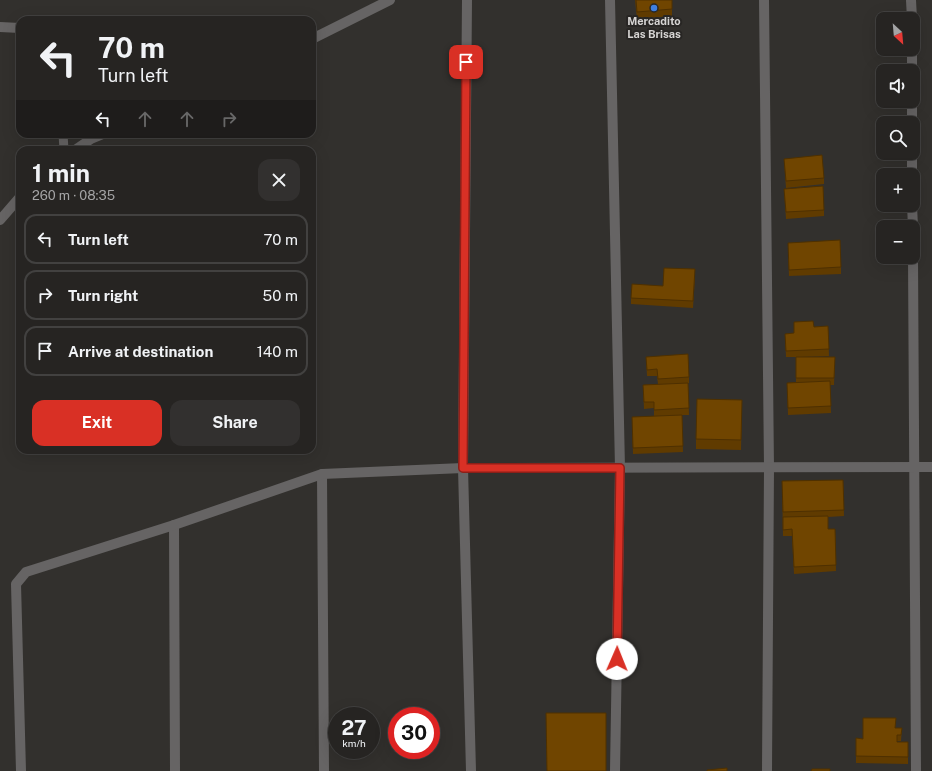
<!DOCTYPE html>
<html lang="en">
<head>
<meta charset="utf-8">
<style>
	body { margin:0; font-family:"Public Sans",sans-serif; background:#32302f; color:#f1f3f6; height:100vh; display:flex; flex-direction:column; font-size:15px; white-space:nowrap }
	* { box-sizing:border-box; margin:0 }
	p { font-size:13px; color:#a4a4a5 }
	.icon { flex:none; width:22px; height:22px; fill:none; stroke:currentColor; stroke-width:2; stroke-linecap:round; stroke-linejoin:round }
	.map { position:relative; flex:1; overflow:hidden }
	.drawer { position:absolute; left:16px; top:146px; width:300px; height:308px; display:flex; flex-direction:column; background:#262422; border-radius:12px; box-shadow:0 4px 16px #0002,0 0 0 1px #424140 }
	.drawer>* { flex:none }
	.top-card { position:absolute; left:16px; top:16px; width:300px; height:122px; border-radius:12px; box-shadow:0 4px 16px #0002,0 0 0 1px #424140; background:#262422; color:#f1f3f6; overflow:hidden }
	.needle { width:26px; rotate:154deg }
	.buttons { position:absolute; left:876px; top:12px; display:grid; gap:8px }
	.buttons a { display:grid; place-items:center; width:44px; height:44px; border-radius:8px; background:#262422; box-shadow:0 4px 16px #0002,0 0 0 1px #424140; font-size:20px }
	.speed { position:absolute; left:328px; top:707px; display:flex; gap:8px; font-size:20px; font-weight:700; text-align:center }
	.speed>* { display:grid; place-content:center; width:52px; height:52px; border-radius:50%; background:#262422; box-shadow:0 4px 16px #0002,0 0 0 1px #424140; line-height:1 }
	.speed small { font-size:10px; font-weight:400 }
	.speed .limit { border:6px solid #d22; background:#fff; color:#111 }
	.pin { position:absolute; display:grid; place-items:center; width:34px; height:34px; color:#fff; margin:-17px; border-radius:8px; box-shadow:0 2px 6px #0006 }
	.me { position:absolute; width:44px; margin:-22px; rotate:1deg; stroke-linejoin:round; filter:drop-shadow(0 0 3px #0008) }
	.turn { display:flex; align-items:center; gap:14px; height:84px; padding:0 16px; font-size:18px }
	.turn .icon { width:52px; height:52px; stroke-width:2.5 }
	.turn b { display:block; font-size:28px; line-height:34px }
	.lanes { display:flex; align-items:center; height:38px; padding:0 16px; background:#0003; justify-content:center; gap:20px; direction:ltr }
	.lanes .off { opacity:.35 }
	.round { display:grid; place-items:center; flex:none; width:42px; height:42px; border-radius:12px; background:#32302f }
	.overview { display:flex; align-items:center; justify-content:space-between; height:68px; padding:0 16px }
	h1 { font-size:24px; font-weight:700; line-height:30px }
	.action { display:flex; gap:8px; margin-top:auto; padding:8px 16px }
	.action a { flex:1; height:46px; border-radius:12px; background:#d93025; color:#fff; font-size:16px; font-weight:700; line-height:46px; text-align:center }
	.action a+a { background:#32302f; color:#f1f3f6 }
	ul { padding:0; list-style:none }
	li { display:flex; align-items:center; gap:12px; height:50px; margin:0 8px 6px; padding:0 8px; border:2px solid #424140; border-radius:12px }
	li div { flex:1 }
	li b { display:block; font-size:15px }
	li em { font-style:normal }
	.map>svg:first-child { display:block }
	.lines { fill:none; stroke-linecap:round; stroke-linejoin:round }
	.service { stroke:#666464; stroke-width:9 }
	.minor { stroke:#666464; stroke-width:10 }
	.wall { fill:#603b00 }
	.building { fill:#704500; stroke:#4e3000 }
	.route-casing { stroke:#8d1f18; stroke-width:10 }
	.route { stroke:#d93025; stroke-width:7 }
	.shop-dot { fill:#3f7fe0; stroke:#282624; stroke-width:1.5 }
	.labels { text-anchor:middle; stroke-width:4; stroke-linejoin:round; paint-order:stroke }
	.poi-label { font-size:11px; font-weight:bold; fill:#d6d4d3; stroke:#282624 }
</style>
</head>
<body>
<div class="map">
<svg width="932" height="771" viewBox="0 0 932 771">
	<rect width="100%" height="100%" fill="#32302d"/>
	<g class="lines">
		<polyline class="service" points="63,134 64,150"/>
		<g class="minor">
			<polyline points="467,0 463,468 471,771"/>
			<polyline points="610,0 620,468 615,771"/>
			<polyline points="764,0 769,468 767,771"/>
			<polyline points="911,0 912,19"/>
			<polyline points="0,27 20,28"/>
			<polyline points="312,39 390,0"/>
			<polyline points="912,49 912,71"/>
			<polyline points="912,101 912,123"/>
			<polyline points="75,150 91,139 103,134"/>
			<polyline points="912,153 912,175"/>
			<polyline points="912,205 913,227"/>
			<polyline points="0,220 20,197"/>
			<polyline points="913,257 916,771"/>
			<polyline points="322,474 324,771"/>
			<polyline points="174,525 175,771"/>
			<polyline points="21,771 16,584 26,572 174,525 322,474 463,468 932,467"/>
		</g>
	</g>
	<g class="wall">
		<polygon points="635,0 672,0 672,16 637,19"/>
		<polygon points="784,159 824,178 824,184 786,188"/>
		<polygon points="784,189 824,210 824,216 786,219"/>
		<polygon points="788,243 841,267 841,274 789,276"/>
		<polygon points="695,276 693,308 631,304 631,298 663,286"/>
		<polygon points="794,322 814,327 828,326 829,356 801,357 835,357 834,385 830,385 831,413 788,415 787,383 796,382 796,357 786,357 785,334 794,333"/>
		<polygon points="646,357 689,377 689,383 688,383 689,415 682,415 683,452 633,454 632,424 654,416 654,408 644,409 643,385 658,384 657,376 647,376"/>
		<polygon points="742,400 741,450 696,449 696,439"/>
		<polygon points="843,480 844,516 828,517 828,529 835,529 836,571 794,574 792,536 783,536 782,481"/>
		<polygon points="896,728 902,728 901,741 897,741 897,742 908,742 908,764 856,763 856,738 863,739"/>
	</g>
	<g class="building">
		<polygon points="636,0 672,0 672,9 637,12"/>
		<polygon points="822,155 824,178 786,181 784,159"/>
		<polygon points="823,186 824,210 786,212 784,189"/>
		<polygon points="840,240 841,267 789,270 788,243"/>
		<polygon points="664,268 695,269 693,301 631,298 632,284 663,286"/>
		<polygon points="813,321 814,327 828,326 829,349 786,351 785,334 794,333 794,322"/>
		<polygon points="688,354 689,377 658,379 657,369 647,370 646,357"/>
		<polygon points="796,357 835,357 834,378 796,378"/>
		<polygon points="830,381 831,406 788,408 787,383"/>
		<polygon points="688,383 689,408 654,410 654,402 644,402 643,385"/>
		<polygon points="697,399 742,400 741,440 696,439"/>
		<polygon points="682,415 683,446 633,448 632,417"/>
		<polygon points="843,480 844,510 783,512 782,481"/>
		<polygon points="828,516 828,529 835,529 836,565 794,567 792,529 783,530 783,517"/>
		<polygon points="546,713 606,713 606,771 547,771"/>
		<polygon points="863,718 896,718 895,728 902,728 901,735 897,735 897,742 908,742 908,757 856,756 856,738 863,739"/>
		<polygon points="727,768 727,771 707,771 707,770"/>
		<polygon points="812,769 830,769 830,771 811,771"/>
	</g>
	<g class="lines">
		<g class="route-casing">
			<polyline id="route" points="466,62 463,468 620,468 617,659"/>
		</g>
		<use href="#route" class="route"/>
	</g>
	<circle class="shop-dot" cx="654" cy="8" r="4"/>
	<g class="labels">
		<g class="poi-label">
			<text x="654" y="25">Mercadito<tspan x="654" dy="13">Las Brisas</tspan></text>
		</g>
	</g>
</svg>
<div class="buttons">
<a><svg class="needle" viewBox="-14 -14 28 28"><path d="M0-13l5 13h-10z" fill="#e53935"/><path d="M0 13l5-13h-10z" fill="#a4a4a5"/></svg></a>
<a><svg class="icon" aria-label="sound" viewBox="0 0 24 24"><path d="M4 9h4l5-4v14l-5-4H4zM17 9q2 3 0 6"/></svg></a>
<a><svg class="icon" aria-label="search" viewBox="0 0 24 24"><circle cx="10" cy="10" r="6"/><path d="M15 15l6 6"/></svg></a>
<a>+</a>
<a>−</a>
</div>
<div class="speed"><div>27<small>km/h</small></div><div class="limit">30</div></div>
<div class="pin" style="left:466px;top:62px;background:#d93025"><svg class="icon" aria-label="arrive" viewBox="0 0 24 24"><path d="M6 21V4h12l-3 4 3 4H6"/></svg></div>
<svg class="me" style="left:617px;top:659px" viewBox="-20 -20 40 40"><circle r="19" fill="#fff"/><path d="M0-13L10 11 0 6-10 11z" fill="#d93025"/></svg>
<div class="top-card">
<div class="turn"><svg class="icon" aria-label="left" viewBox="0 0 24 24"><path d="M17 20v-9H6M10 6l-5 5 5 5"/></svg><div><b>70 m</b>Turn left</div></div>
<div class="lanes"><svg class="icon" aria-label="left" viewBox="0 0 24 24"><path d="M17 20v-9H6M10 6l-5 5 5 5"/></svg><svg class="icon off" aria-label="ahead" viewBox="0 0 24 24"><path d="M12 20V5M6 11l6-6 6 6"/></svg><svg class="icon off" aria-label="ahead" viewBox="0 0 24 24"><path d="M12 20V5M6 11l6-6 6 6"/></svg><svg class="icon off" aria-label="right" viewBox="0 0 24 24"><path d="M7 20v-9h11M14 6l5 5-5 5"/></svg></div>
</div>
<section class="drawer">
<div class="overview"><div><h1>1 min</h1><p>260 m · 08:35</p></div><a class="round"><svg class="icon" aria-label="close" viewBox="0 0 24 24"><path d="M6 6l12 12M18 6L6 18"/></svg></a></div>
<ul>
<li><svg class="icon" aria-label="left" viewBox="0 0 24 24"><path d="M17 20v-9H6M10 6l-5 5 5 5"/></svg><div><b>Turn left</b></div><em>70 m</em></li>
<li><svg class="icon" aria-label="right" viewBox="0 0 24 24"><path d="M7 20v-9h11M14 6l5 5-5 5"/></svg><div><b>Turn right</b></div><em>50 m</em></li>
<li><svg class="icon" aria-label="arrive" viewBox="0 0 24 24"><path d="M6 21V4h12l-3 4 3 4H6"/></svg><div><b>Arrive at destination</b></div><em>140 m</em></li>
</ul>
<div class="action"><a>Exit</a><a>Share</a></div>
</section>
</div>
</body>
</html>
